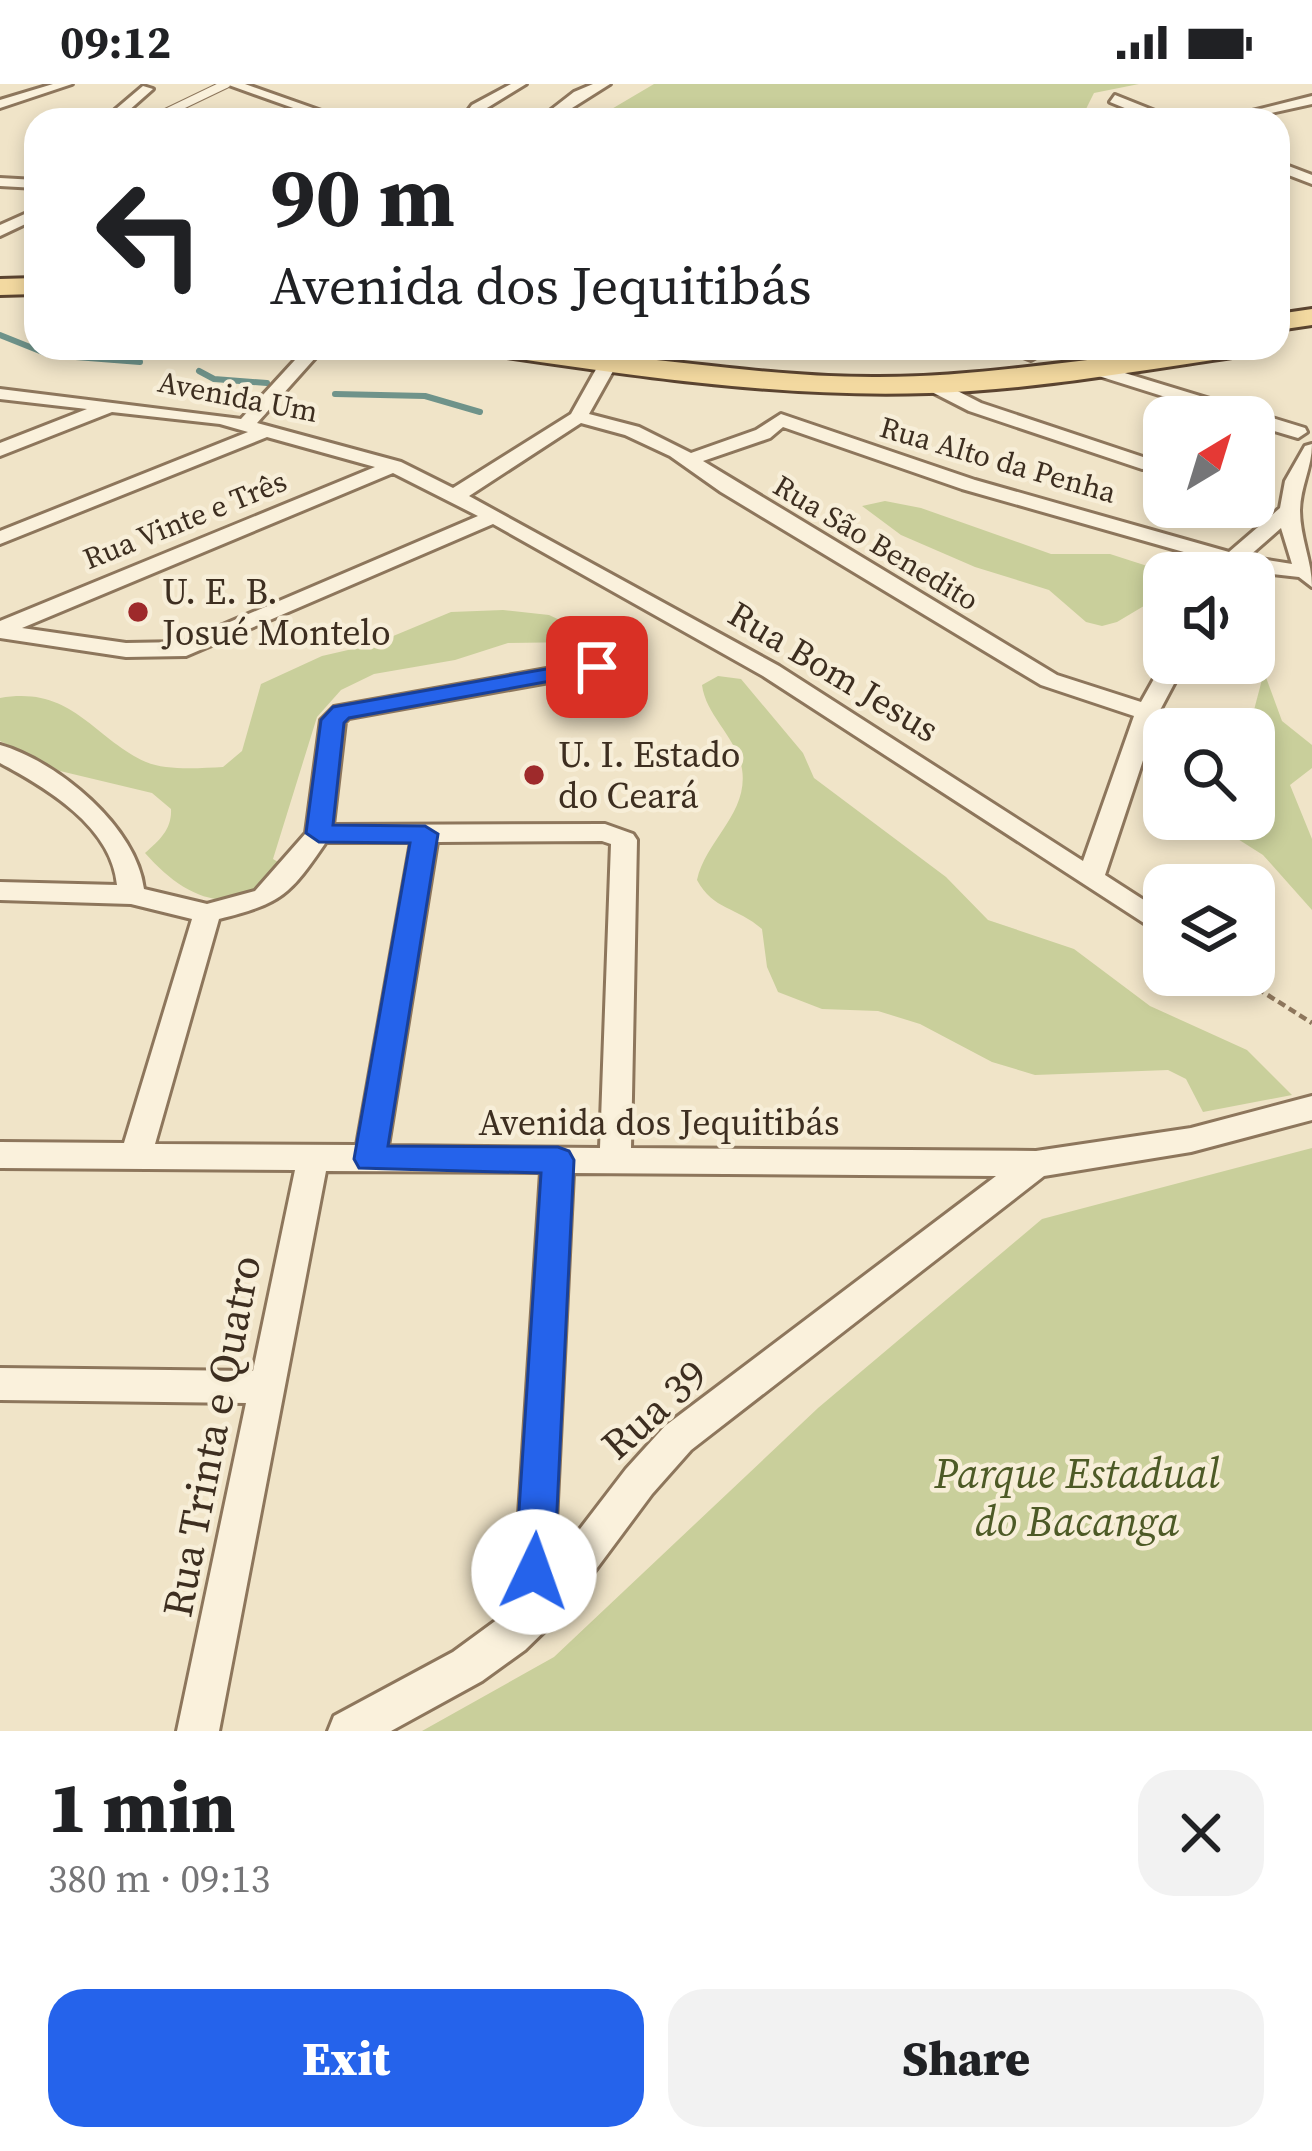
<!DOCTYPE html>
<html lang="en">
<head>
<meta charset="utf-8">
<style>
	body { margin:0; font-family:"Source Serif 4",serif; background:#f2f2f2; color:#202124; height:100vh; display:flex; flex-direction:column; font-size:45px; white-space:nowrap }
	* { box-sizing:border-box; margin:0 }
	p { font-size:39px; color:#757577 }
	.icon { flex:none; width:66px; height:66px; fill:none; stroke:currentColor; stroke-width:2; stroke-linecap:round; stroke-linejoin:round }
	.map { position:relative; height:1647px; overflow:hidden }
	.side { display:flex; flex-direction:column; background:#fff; flex:1 }
	.side>* { flex:none }
	.banner { position:absolute; left:24px; top:24px; width:1266px; height:252px; border-radius:36px; box-shadow:0 6px 18px #0003; background:#fff; color:#202124; overflow:hidden }
	.needle { width:78px; rotate:38deg }
	.controls { position:absolute; left:1143px; top:312px; display:grid; gap:24px }
	.controls a { display:grid; place-items:center; width:132px; height:132px; border-radius:24px; background:#fff; box-shadow:0 6px 18px #0003; font-size:60px }
	.pin { position:absolute; display:grid; place-items:center; width:102px; height:102px; color:#fff; margin:-51px; border-radius:24px; box-shadow:0 6px 18px #0006 }
	.me { position:absolute; width:132px; margin:-66px; rotate:3deg; stroke-linejoin:round; filter:drop-shadow(0 0 9px #0008) }
	.turn { display:flex; align-items:center; gap:42px; height:252px; padding:0 48px; font-size:54px }
	.turn .icon { width:156px; height:156px; stroke-width:2.5 }
	.turn b { display:block; font-size:84px; line-height:102px }
	.round { display:grid; place-items:center; flex:none; width:126px; height:126px; border-radius:36px; background:#f2f2f2 }
	.head { display:flex; align-items:center; justify-content:space-between; height:204px; padding:0 48px }
	h1 { font-size:72px; font-weight:800; line-height:90px }
	.primary-button { display:flex; gap:24px; margin-top:auto; padding:24px 48px }
	.primary-button a { flex:1; height:138px; border-radius:36px; background:#2563eb; color:#fff; font-size:48px; font-weight:800; line-height:138px; text-align:center }
	.primary-button a+a { background:#f2f2f2; color:#202124 }
	.status { display:flex; justify-content:space-between; align-items:center; height:84px; padding:0 60px; background:#fff; direction:ltr }
	.status svg { height:33px; fill:currentColor }
	.map>svg:first-child { display:block }
	.green { fill:#c9cf9b }
	.lines { fill:none; stroke-linecap:round; stroke-linejoin:round }
	.stream { stroke:#6f938a; stroke-width:6 }
	.lane-casing { stroke:#8d765c; stroke-width:10 }
	.street-casing { stroke:#8d765c; stroke-width:6 }
	.primary-casing { stroke:#5b4430; stroke-width:6 }
	.path { stroke:#8d765c; stroke-width:4.5; stroke-dasharray:8 4.5; stroke-linecap:butt }
	.lane { stroke:#faf1dc; stroke-width:8 }
	.street { fill:#faf1dc; fill-rule:evenodd }
	.primary { fill:#f3d9a0; fill-rule:evenodd }
	.route { fill:#2563eb; stroke:#184099; stroke-width:3 }
	.poi-dot { fill:#9e2a2b; stroke:#f7eed8; stroke-width:4.5 }
	.labels { text-anchor:middle; stroke-width:9; stroke-linejoin:round; paint-order:stroke }
	.far-street-label { font-size:30px; fill:#3d2e20; stroke:#f7eed8 }
	.poi-label { font-size:36px; fill:#3d2e20; stroke:#f7eed8; text-anchor:start }
	.street-label { font-size:36px; fill:#3d2e20; stroke:#f7eed8 }
	.near-street-label { font-size:42px; fill:#3d2e20; stroke:#f7eed8 }
	.near-park-label { font-size:42px; font-style:italic; fill:#4d5a26; stroke:#f7eed8 }
</style>
</head>
<body>
<div class="status"><b>09:12</b><svg viewBox="0 0 49 12"><path d="M0 12V9h3v3zM5 12V6h3v6zM10 12V3h3v9zM15 12V0h3v12zM26 1h20v11H26zM47 4h2v5h-2z"/></svg></div>
<div class="map">
<svg width="1312" height="1647" viewBox="0 0 1312 1647">
	<rect width="100%" height="100%" fill="#f0e4c8"/>
	<g class="green">
		<polygon points="654,0 1139,0 1094,9 1083,31 1086,36 593,36"/>
		<polygon points="885,417 921,424 1051,470 1110,470 1169,489 1164,489 1164,510 1117,538 1102,542 1086,538 1049,506 975,483 901,451 862,422"/>
		<path d="M503,526L549,531L577,544L581,558L508,559L455,576L374,590L341,606L317,633L273,775L285,782C238,838 187,817 145,769C160,756 172,745 171,725L152,709L60,687L0,657V614C72,601 93,654 146,678C167,687 201,684 223,683L242,667L261,600L322,572L374,560L451,528Z"/>
		<polygon points="1264,588 1282,637 1312,661 1312,684 1290,701 1312,755 1312,826 1263,771 1233,752 1229,735 1254,735 1254,645 1249,645"/>
		<path d="M718,592L741,595L803,669L814,694L946,793L988,836L1074,865L1150,922L1247,966L1292,1011L1203,1028L1186,995L1168,986L1035,991L992,978L920,940L878,927L822,925L778,908L767,883L762,845C737,823 713,826 697,796C706,756 749,729 742,685C736,652 706,632 702,601Z"/>
		<polygon points="1312,1064 1312,1647 422,1647 554,1573 818,1324 1042,1135"/>
	</g>
	<g class="lines">
		<g class="stream">
			<polyline points="0,251 50,271 140,278"/>
			<polyline points="199,287 214,295 267,299"/>
			<polyline points="335,310 425,312 480,328"/>
		</g>
		<g class="lane-casing">
			<polyline id="lane" points="151,36 226,0"/>
		</g>
		<g class="street-casing">
			<g id="street">
				<polygon points="53,0 72,0 0,24 0,16"/>
				<polygon points="226,0 245,0 347,36 327,36"/>
				<polygon points="511,0 526,0 482,27 475,36 461,36 472,21"/>
				<polygon points="593,0 610,0 553,36 538,36 574,8"/>
				<polygon points="143,2 153,5 118,36 103,36"/>
				<polygon points="1115,11 1170,33 1172,36 1154,36 1110,18"/>
				<polygon points="1312,12 1312,20 1239,36 1228,33"/>
				<polygon points="1278,78 1312,91 1312,100 1278,87"/>
				<polygon points="0,94 36,96 36,104 0,102"/>
				<polygon points="36,125 36,135 0,152 0,141"/>
				<path d="M306,264H324L257,339L401,378L453,404L571,330L599,280L608,275L617,280L589,330L639,343L691,369L756,346L781,330L975,396L1229,468L1280,424L1285,397L1305,362L1312,360C1312,384 1300,403 1300,427C1300,454 1312,477 1312,503L1299,493L1221,484L1219,478L962,405L783,343L770,354L703,377L1057,591L1141,618L1164,577L1185,579L1159,628L1105,791L1164,829V852L763,592L493,440L186,572L126,573L0,554V537L375,383L267,353L0,460V447L248,348L220,340L112,328L0,372V359L87,325L0,315V305L241,335ZM581,339L625,351L670,372L721,408L1041,601L1134,632L1083,777L779,582L469,412ZM393,389L478,432L183,558L126,559L22,544ZM1281,444L1292,480L1248,473Z"/>
				<polygon points="1000,264 1027,264 1040,271 1031,276"/>
				<polygon points="1092,279 1305,344 1307,348 1298,354 1254,341 1254,333 1229,333 1086,288 1086,280"/>
				<polygon points="926,297 938,297 981,319 1149,375 1164,370 1164,382 1142,385 969,327 926,305"/>
				<path d="M597,576L605,578V588L349,634L345,638L333,741L605,740L633,750L637,756L631,1064L1036,1067L1191,1044L1312,1012V1036L1191,1068L1044,1092L691,1366L652,1410L565,1527L525,1566L482,1597L391,1647H328L334,1632L453,1568L513,1524L541,1088L326,1087L219,1647H177L246,1319L0,1316V1284L253,1287L295,1086L0,1084V1058L124,1059L192,835L131,820L0,816V798L117,801C112,743 47,704 0,679V661C57,677 137,743 144,805L207,820L255,807L306,749L321,636L334,623ZM602,757L611,760L600,1064L388,1062L437,758ZM326,758H411L357,1061L155,1060L219,835C282,819 289,812 326,758ZM573,1089L996,1092L665,1342L626,1385L554,1479Z"/>
			</g>
		</g>
		<g class="primary-casing">
			<g id="primary">
				<polygon points="36,194 36,210 0,211 0,195"/>
				<polygon points="1312,225 1312,241 1278,246 1278,230"/>
				<path d="M487,264C618,264 747,294 879,293C1005,293 1127,264 1252,264L1239,272C1136,287 1033,306 929,309C785,314 642,293 500,272Z"/>
			</g>
		</g>
		<polyline class="path" points="1236,891 1312,939"/>
		<use href="#lane" class="lane"/>
		<use href="#street" class="street"/>
		<use href="#primary" class="primary"/>
	</g>
	<polygon class="route" points="597,576 609,583 605,587 349,634 344,639 333,741 425,742 438,750 388,1062 558,1063 569,1067 574,1076 554,1488 548,1502 534,1507 520,1502 515,1488 541,1089 359,1084 354,1075 410,759 319,758 306,749 321,636 333,623"/>
	<g class="poi-dot">
		<circle cx="138" cy="528" r="12"/>
		<circle cx="534" cy="691" r="12"/>
	</g>
	<g class="labels">
		<g class="far-street-label">
			<text transform="translate(238 313) rotate(11)" y="10">Avenida Um</text>
			<text transform="translate(998 376) rotate(16)" y="10">Rua Alto da Penha</text>
			<text transform="translate(185 436) rotate(-22)" y="10">Rua Vinte e Três</text>
			<text transform="translate(876 459) rotate(31)" y="10">Rua São Benedito</text>
		</g>
		<g class="poi-label">
			<text x="162" y="520">U. E. B.<tspan x="162" dy="41">Josué Montelo</tspan></text>
			<text x="558" y="683">U. I. Estado<tspan x="558" dy="41">do Ceará</tspan></text>
		</g>
		<g class="street-label">
			<text transform="translate(834 587) rotate(31)" y="13">Rua Bom Jesus</text>
			<text x="659" y="1051">Avenida dos Jequitibás</text>
		</g>
		<g class="near-street-label">
			<text transform="translate(654 1325) rotate(-42)" y="15">Rua 39</text>
			<text transform="translate(211 1352) rotate(-79)" y="15">Rua Trinta e Quatro</text>
		</g>
		<g class="near-park-label">
			<text x="1077" y="1404">Parque Estadual<tspan x="1077" dy="48">do Bacanga</tspan></text>
		</g>
	</g>
</svg>
<div class="controls">
<a><svg class="needle" viewBox="-14 -14 28 28"><path d="M0-13l5 13h-10z" fill="#e53935"/><path d="M0 13l5-13h-10z" fill="#757577"/></svg></a>
<a><svg class="icon" aria-label="sound" viewBox="0 0 24 24"><path d="M4 9h4l5-4v14l-5-4H4zM17 9q2 3 0 6"/></svg></a>
<a><svg class="icon" aria-label="search" viewBox="0 0 24 24"><circle cx="10" cy="10" r="6"/><path d="M15 15l6 6"/></svg></a>
<a><svg class="icon" aria-label="layers" viewBox="0 0 24 24"><path d="M12 4l9 5-9 5-9-5zM3 14l9 5 9-5"/></svg></a>
</div>
<div class="pin" style="left:597px;top:583px;background:#d93025"><svg class="icon" aria-label="arrive" viewBox="0 0 24 24"><path d="M6 21V4h12l-3 4 3 4H6"/></svg></div>
<svg class="me" style="left:534px;top:1488px" viewBox="-20 -20 40 40"><circle r="19" fill="#fff"/><path d="M0-13L10 11 0 6-10 11z" fill="#2563eb"/></svg>
<div class="banner">
<div class="turn"><svg class="icon" aria-label="left" viewBox="0 0 24 24"><path d="M17 20v-9H6M10 6l-5 5 5 5"/></svg><div><b>90 m</b>Avenida dos Jequitibás</div></div>
</div>
</div>
<section class="side">
<div class="head"><div><h1>1 min</h1><p>380 m · 09:13</p></div><a class="round"><svg class="icon" aria-label="close" viewBox="0 0 24 24"><path d="M6 6l12 12M18 6L6 18"/></svg></a></div>
<div class="primary-button"><a>Exit</a><a>Share</a></div>
</section>
</body>
</html>
